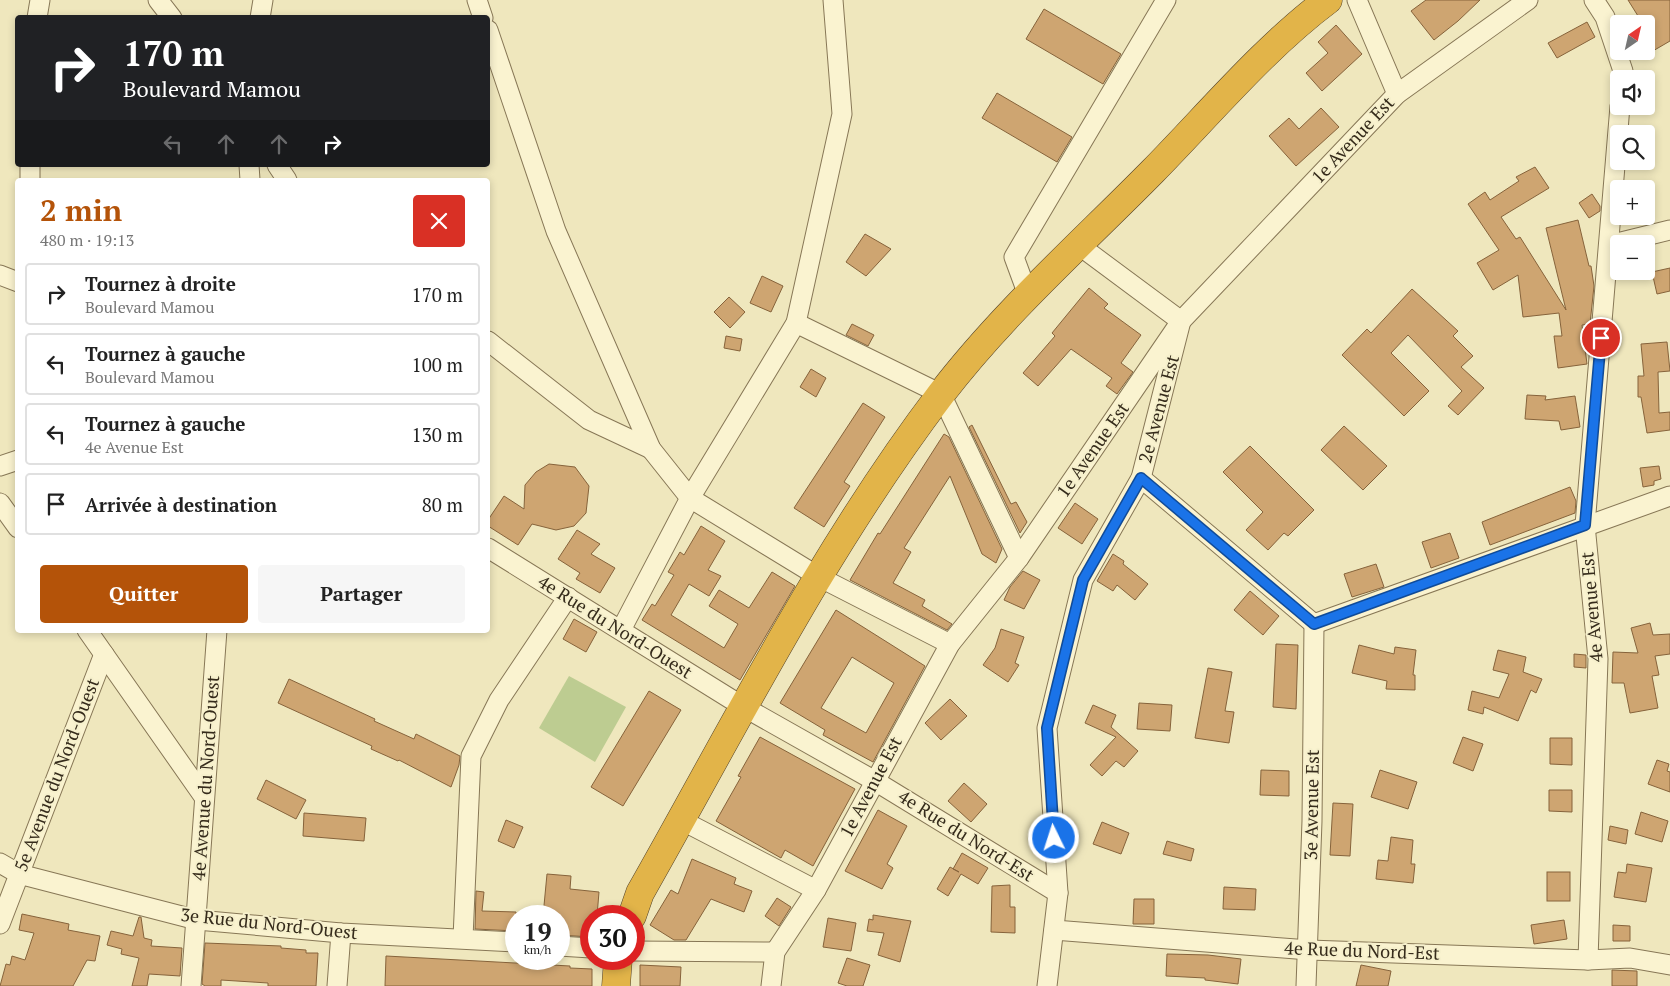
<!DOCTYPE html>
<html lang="fr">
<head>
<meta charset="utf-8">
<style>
	body { margin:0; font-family:"PT Serif",serif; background:#f6f6f6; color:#222; height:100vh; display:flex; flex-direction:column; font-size:19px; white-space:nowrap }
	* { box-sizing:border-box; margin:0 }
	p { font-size:16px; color:#767676 }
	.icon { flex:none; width:28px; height:28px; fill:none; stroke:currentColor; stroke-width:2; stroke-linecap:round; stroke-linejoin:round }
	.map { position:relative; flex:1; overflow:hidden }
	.drawer { position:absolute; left:15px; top:178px; width:475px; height:455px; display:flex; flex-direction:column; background:#fff; border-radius:5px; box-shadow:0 2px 8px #0003 }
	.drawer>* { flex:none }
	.hud { position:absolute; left:15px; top:15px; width:475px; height:152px; border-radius:5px; box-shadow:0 2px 8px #0003; background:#202124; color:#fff; overflow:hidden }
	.needle { width:32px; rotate:34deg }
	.tools { position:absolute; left:1610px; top:15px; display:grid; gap:10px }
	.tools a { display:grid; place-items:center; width:45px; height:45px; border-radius:5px; background:#fff; box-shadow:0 2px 8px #0003; font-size:25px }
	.speed { position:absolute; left:505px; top:905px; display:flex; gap:10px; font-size:25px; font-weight:700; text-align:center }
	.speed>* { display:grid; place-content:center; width:65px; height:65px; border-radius:50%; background:#fff; box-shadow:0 2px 8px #0003; line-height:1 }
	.speed small { font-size:12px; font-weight:400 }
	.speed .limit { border:8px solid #d22; background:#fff; color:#111 }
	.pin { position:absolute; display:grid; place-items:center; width:42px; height:42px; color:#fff; margin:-21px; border:2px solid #fff; border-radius:50%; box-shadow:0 1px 5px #0007 }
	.me { position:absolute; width:55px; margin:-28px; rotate:356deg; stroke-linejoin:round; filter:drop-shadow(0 0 4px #0008) }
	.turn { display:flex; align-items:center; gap:18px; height:105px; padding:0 25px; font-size:22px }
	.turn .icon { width:65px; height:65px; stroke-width:2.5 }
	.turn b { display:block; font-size:35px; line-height:42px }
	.lanes { display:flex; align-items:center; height:48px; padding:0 25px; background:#0003; justify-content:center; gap:25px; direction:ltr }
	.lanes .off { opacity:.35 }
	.round { display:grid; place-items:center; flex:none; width:52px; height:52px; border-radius:5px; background:#f6f6f6 }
	.headline { display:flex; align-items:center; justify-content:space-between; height:85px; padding:0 25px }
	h1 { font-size:30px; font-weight:700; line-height:38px; color:#b45309 }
	.cta { display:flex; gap:10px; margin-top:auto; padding:10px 25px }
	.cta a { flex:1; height:58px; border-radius:5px; background:#b45309; color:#fff; font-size:20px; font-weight:700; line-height:58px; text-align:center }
	.cta a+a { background:#f6f6f6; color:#222 }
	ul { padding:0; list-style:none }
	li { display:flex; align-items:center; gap:15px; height:62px; margin:0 10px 8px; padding:0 15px; border:2px solid #e0e0e0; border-radius:5px }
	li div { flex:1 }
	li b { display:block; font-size:19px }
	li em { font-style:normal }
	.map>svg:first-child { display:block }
	.green { fill:#bdcc91 }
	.building { fill:#cea571; stroke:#86633b; fill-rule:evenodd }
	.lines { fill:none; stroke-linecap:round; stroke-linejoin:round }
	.minor-casing { stroke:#877756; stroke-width:21 }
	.highway-casing { stroke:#54432a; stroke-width:29 }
	.minor { stroke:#faf3d0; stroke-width:19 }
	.highway { stroke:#e2b449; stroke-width:28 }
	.route-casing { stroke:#114b97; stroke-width:12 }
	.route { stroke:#1a73e8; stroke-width:9 }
	.labels { text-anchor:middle; stroke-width:4; stroke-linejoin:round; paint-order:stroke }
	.street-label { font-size:18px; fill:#352b1b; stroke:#f6f0cc }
</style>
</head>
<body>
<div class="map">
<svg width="1670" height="986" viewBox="0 0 1670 986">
	<rect width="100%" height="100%" fill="#efe7bd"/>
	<polygon class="green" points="569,676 626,707 595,762 539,728"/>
	<g class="building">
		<polygon points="1426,0 1480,0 1458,21 1434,40 1411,11"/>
		<polygon points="1628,0 1670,0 1670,41 1646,55 1646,24 1643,24"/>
		<polygon points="1044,9 1121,54 1103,84 1026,39"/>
		<polygon points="1587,22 1595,37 1557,58 1548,43"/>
		<polygon points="1336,25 1362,54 1322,91 1306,73 1328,53 1318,42"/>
		<polygon points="997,93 1072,137 1057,162 982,118"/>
		<polygon points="1321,108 1339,127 1296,166 1269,136 1289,118 1299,129"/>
		<polygon points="1535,167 1549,188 1501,217 1516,239 1520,237 1566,310 1546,228 1578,220 1589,266 1591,266 1594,286 1590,324 1582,325 1587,364 1558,368 1554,336 1562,336 1559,313 1523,317 1518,275 1493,290 1477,263 1499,250 1468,204 1485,192 1490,200 1519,181 1516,177"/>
		<polygon points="1592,194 1600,206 1600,211 1589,218 1579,203"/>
		<polygon points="865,234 891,249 866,276 846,262"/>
		<polygon points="1670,268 1670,291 1657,294 1652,272"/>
		<polygon points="762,276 783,286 771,312 750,303"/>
		<polygon points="1089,288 1108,304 1104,308 1141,335 1121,363 1133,372 1117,394 1106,386 1112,378 1071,349 1038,386 1023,373 1055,336 1052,333"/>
		<polygon points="1412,289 1458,331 1453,336 1473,356 1461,367 1484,388 1458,415 1448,406 1462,391 1408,335 1391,353 1429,391 1404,416 1342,355 1367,329 1371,333"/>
		<polygon points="729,297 745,312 730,328 714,312"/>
		<polygon points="852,324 874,335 868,346 846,335"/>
		<polygon points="726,336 742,339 740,351 724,348"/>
		<polygon points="1667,342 1670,371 1658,372 1659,413 1670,412 1670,430 1647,433 1641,397 1638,397 1638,376 1644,376 1641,344"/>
		<polygon points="811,369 826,378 816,397 800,387"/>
		<polygon points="1527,395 1546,396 1545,400 1575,396 1580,427 1561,430 1559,421 1525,419"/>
		<polygon points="863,403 885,417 844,482 850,486 824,527 794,508"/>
		<polygon points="972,425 1011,504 1016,502 1027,522 1020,533 969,427"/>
		<polygon points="1344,426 1387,466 1363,490 1321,450"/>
		<polygon points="944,434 949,437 1002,549 996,563 982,554 950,476 904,548 911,552 893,583 925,600 922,606 952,624 947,630 850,580 878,533 880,534"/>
		<polygon points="1250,446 1314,510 1288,536 1284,533 1268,550 1246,530 1263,512 1223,472"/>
		<polygon points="549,464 575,467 589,486 586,513 574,526 556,530 532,524 518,545 488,526 488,520 504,496 524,509 525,485 536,472"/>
		<polygon points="1659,466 1661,479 1654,481 1654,485 1643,487 1640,468"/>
		<polygon points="1570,487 1576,501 1575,513 1490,545 1482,522"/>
		<polygon points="1075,503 1098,519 1082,544 1058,528"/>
		<polygon points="701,526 725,541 708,570 721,576 709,596 689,584 671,615 724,648 738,624 709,606 719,590 749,608 772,572 795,586 740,680 642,620 652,604 655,606 674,575 668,572 680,552 684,555"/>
		<polygon points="577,530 600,544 591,554 615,568 600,593 576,579 580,573 558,559"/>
		<polygon points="1450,533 1459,558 1431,568 1422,542"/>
		<polygon points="1113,554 1124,561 1123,564 1148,584 1135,600 1117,585 1113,591 1097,581"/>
		<polygon points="1376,564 1384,587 1352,597 1344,574"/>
		<polygon points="1023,571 1040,580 1024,609 1004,600 1010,587"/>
		<polygon points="1250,591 1279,616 1263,635 1234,610"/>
		<path d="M836,610L925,666L873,762L823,735L825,730L780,703ZM852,657L894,683L866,733L821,708Z"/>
		<polygon points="574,619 597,632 586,652 563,639"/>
		<polygon points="1650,623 1653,635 1670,634 1670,654 1655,656 1659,675 1652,676 1658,708 1630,713 1624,683 1612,683 1613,652 1638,653 1631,628"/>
		<polygon points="1001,629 1024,637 1015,663 1019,665 1008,682 983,665 995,648"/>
		<polygon points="1276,644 1298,645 1296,709 1273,707"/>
		<polygon points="1359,645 1394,654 1395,647 1416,650 1413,675 1415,675 1415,690 1386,689 1387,681 1352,673"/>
		<polygon points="1498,650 1526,657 1523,672 1542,679 1536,693 1531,690 1518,721 1484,707 1483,714 1468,710 1472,691 1499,698 1509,674 1493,670"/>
		<polygon points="1574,654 1586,655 1586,668 1574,667"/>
		<polygon points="1208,668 1232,672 1225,711 1234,712 1229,743 1195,738"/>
		<polygon points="289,679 375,719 374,721 414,739 416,734 460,756 459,765 451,787 399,760 398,761 371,749 372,746 278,703"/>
		<polygon points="649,691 681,710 623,806 591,787"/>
		<polygon points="950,699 967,716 941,740 925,723"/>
		<polygon points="1139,703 1172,705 1170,731 1137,729"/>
		<polygon points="1093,705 1116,715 1111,727 1138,751 1124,767 1116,761 1102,776 1090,765 1116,737 1085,723"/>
		<polygon points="760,737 855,789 813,866 785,850 781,858 716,821 741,777 738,776"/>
		<polygon points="1463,737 1483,744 1473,771 1453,763"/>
		<polygon points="1550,738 1572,738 1572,765 1550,764"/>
		<polygon points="1657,760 1669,764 1667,771 1670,772 1670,792 1648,784"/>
		<polygon points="1261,770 1289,771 1289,796 1260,795"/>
		<polygon points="1380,770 1417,782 1408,809 1371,797"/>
		<polygon points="266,780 306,800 296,819 257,799"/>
		<polygon points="964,783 987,804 971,822 948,801"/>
		<polygon points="1549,790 1572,790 1572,812 1549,811"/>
		<polygon points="1333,803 1353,804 1350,856 1330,855"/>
		<polygon points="878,810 907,826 887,864 893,868 882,889 845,871"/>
		<polygon points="1641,812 1668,821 1662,842 1635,834"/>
		<polygon points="304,813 366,818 364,841 303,836"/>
		<polygon points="506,820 523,827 514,848 498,841"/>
		<polygon points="1102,822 1129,833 1121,854 1093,844"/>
		<polygon points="1610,826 1628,830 1626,844 1608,840"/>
		<polygon points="1391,837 1413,840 1411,864 1415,864 1413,883 1376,879 1378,860 1388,861"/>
		<polygon points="1167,841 1194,849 1191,861 1163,854"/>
		<polygon points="962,853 988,868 978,884 961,874 948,896 937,889 950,867 959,872 953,869"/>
		<polygon points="692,859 736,878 734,884 752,891 744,912 711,899 686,940 674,940 650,925 671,890 678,894"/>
		<polygon points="1627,864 1652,868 1646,902 1614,897 1618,872 1626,873"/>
		<rect x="1547" y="872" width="23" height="29"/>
		<polygon points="547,874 571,876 570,889 599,892 597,916 591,916 591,937 559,935 559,916 543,916"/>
		<polygon points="1010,885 1010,907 1015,907 1015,933 991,932 992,886"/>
		<polygon points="1224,887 1256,889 1255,910 1223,909"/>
		<polygon points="476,891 484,892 482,911 516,912 516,931 475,929"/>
		<polygon points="777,898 791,907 779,926 765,916"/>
		<polygon points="1134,899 1154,899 1154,924 1133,924"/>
		<polygon points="22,914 69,924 68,930 100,936 95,961 87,960 73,986 0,986 6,964 10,965 12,956 25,960 34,933 19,930"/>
		<polygon points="873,915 911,921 900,962 878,955 884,933 867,931 869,919 873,920"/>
		<polygon points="139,917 141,917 144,938 152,940 151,946 182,948 180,976 149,974 147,986 132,986 139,958 121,954 122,949 107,945 111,931 133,936"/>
		<polygon points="828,918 856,923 851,951 823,947"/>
		<polygon points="1564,920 1567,939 1534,944 1531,925"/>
		<polygon points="1613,925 1630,926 1630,941 1613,941"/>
		<polygon points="205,943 281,946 281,948 306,950 306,953 318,953 316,986 268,986 268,983 221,980 221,986 205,986 202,984"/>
		<polygon points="1167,954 1208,955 1241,959 1238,984 1205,980 1205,978 1166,976"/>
		<polygon points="386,956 570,966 570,968 592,969 592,986 385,986"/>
		<polygon points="847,958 870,965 863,986 847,986 838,983"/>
		<polygon points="640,965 681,967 680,986 640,986"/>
		<polygon points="1361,965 1391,971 1388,986 1356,986"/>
		<polygon points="1612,970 1637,971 1637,986 1612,986"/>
	</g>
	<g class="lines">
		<g class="minor-casing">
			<g id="minor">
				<polyline points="158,0 172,18"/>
				<polyline points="477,0 483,18"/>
				<polyline points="1357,0 1397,94"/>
				<polyline points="1594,0 1605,17 1623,71 1622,79"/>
				<polyline points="37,18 40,0"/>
				<polyline points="260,18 263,0"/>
				<polyline points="488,30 556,231 651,449 690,498 819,577 950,644"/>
				<polyline points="249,165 250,180"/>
				<polyline points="277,165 287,180"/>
				<polyline points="30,180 30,165"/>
				<polyline points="1609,245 1670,230"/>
				<polyline points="0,275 18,282"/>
				<polyline points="1028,295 1014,257 1166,0"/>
				<polyline points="796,323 941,394 1019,558"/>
				<polyline points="488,341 589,420 651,449"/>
				<polyline points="0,466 18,460"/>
				<polyline points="1141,478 1314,624 1670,496"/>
				<polyline points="0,503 18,528"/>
				<polyline points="488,548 742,706 875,781 1058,893"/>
				<polyline points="87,630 204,797"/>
				<polyline points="621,630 690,498 796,323 842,114 833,0"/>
				<polyline points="681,820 816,890"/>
				<polyline points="0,863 19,874 197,920 341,933 516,942"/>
				<polyline points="0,924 104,654"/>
				<polyline points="1054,930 1309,950 1588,960 1630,958 1670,965"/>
				<polyline points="463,938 471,756 499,700 568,597"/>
				<polyline points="559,946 591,948"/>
				<polyline points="634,951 775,952"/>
				<polyline points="1588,960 1598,659 1585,525 1620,106"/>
				<polyline points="191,986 217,630"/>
				<polyline points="337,986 341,933"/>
				<polyline points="771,986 775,952 816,890 950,644 1019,558 1181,321 1397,94 1528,0"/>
				<polyline points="1047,986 1058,893 1047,728 1083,580 1141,478 1181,321 1080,246"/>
				<polyline points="1306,986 1312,821 1314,624"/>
			</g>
		</g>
		<g class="highway-casing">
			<g id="highway">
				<path d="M632,916L640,893C736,724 823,549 941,394C1003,313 1081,244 1153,171C1208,115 1265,47 1328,0"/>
				<polyline points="616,986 618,959"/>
			</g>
		</g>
		<use href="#minor" class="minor"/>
		<use href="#highway" class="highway"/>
	</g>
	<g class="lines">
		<g class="route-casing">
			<polyline id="route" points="1054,838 1047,728 1083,580 1141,478 1314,624 1585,525 1601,338"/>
		</g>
		<use href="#route" class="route"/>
	</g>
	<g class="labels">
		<g class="street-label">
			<text transform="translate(1353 140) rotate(-47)" y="6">1e Avenue Est</text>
			<text transform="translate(1159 409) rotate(-75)" y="6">2e Avenue Est</text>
			<text transform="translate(1093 450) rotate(-55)" y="6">1e Avenue Est</text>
			<text transform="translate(1592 607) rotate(-95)" y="6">4e Avenue Est</text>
			<text transform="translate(615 627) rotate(32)" y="6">4e Rue du Nord-Ouest</text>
			<text transform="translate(57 775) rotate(-69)" y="6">5e Avenue du Nord-Ouest</text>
			<text transform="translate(206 778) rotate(-86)" y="6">4e Avenue du Nord-Ouest</text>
			<text transform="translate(871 787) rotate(-62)" y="6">1e Avenue Est</text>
			<text transform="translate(1312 805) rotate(-89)" y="6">3e Avenue Est</text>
			<text transform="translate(966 836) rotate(32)" y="6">4e Rue du Nord-Est</text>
			<text transform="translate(269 924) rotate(6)" y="6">3e Rue du Nord-Ouest</text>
			<text transform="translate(1362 951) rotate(2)" y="6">4e Rue du Nord-Est</text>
		</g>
	</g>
</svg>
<div class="tools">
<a><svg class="needle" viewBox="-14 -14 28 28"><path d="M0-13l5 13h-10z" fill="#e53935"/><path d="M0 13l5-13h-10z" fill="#767676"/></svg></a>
<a><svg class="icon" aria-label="sound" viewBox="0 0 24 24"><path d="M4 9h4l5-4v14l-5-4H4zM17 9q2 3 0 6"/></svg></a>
<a><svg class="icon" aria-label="search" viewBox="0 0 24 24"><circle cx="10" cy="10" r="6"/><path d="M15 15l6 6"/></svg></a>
<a>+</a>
<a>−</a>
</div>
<div class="speed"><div>19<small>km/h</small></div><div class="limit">30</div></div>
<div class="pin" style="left:1601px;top:338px;background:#d93025"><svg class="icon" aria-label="arrive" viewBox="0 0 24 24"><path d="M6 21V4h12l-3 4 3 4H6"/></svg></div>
<svg class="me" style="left:1054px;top:838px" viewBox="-20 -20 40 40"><circle r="17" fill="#1a73e8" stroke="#fff" stroke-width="3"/><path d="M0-11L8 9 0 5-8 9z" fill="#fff"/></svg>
<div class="hud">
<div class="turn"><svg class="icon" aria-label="right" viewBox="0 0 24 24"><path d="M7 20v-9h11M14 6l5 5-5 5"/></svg><div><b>170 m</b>Boulevard Mamou</div></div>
<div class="lanes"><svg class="icon off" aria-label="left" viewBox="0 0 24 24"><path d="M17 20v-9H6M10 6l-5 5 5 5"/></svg><svg class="icon off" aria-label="ahead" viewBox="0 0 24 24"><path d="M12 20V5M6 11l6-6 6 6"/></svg><svg class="icon off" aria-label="ahead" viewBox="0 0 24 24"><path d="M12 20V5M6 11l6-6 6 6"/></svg><svg class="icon" aria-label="right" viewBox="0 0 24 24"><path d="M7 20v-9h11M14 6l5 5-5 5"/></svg></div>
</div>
<section class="drawer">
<div class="headline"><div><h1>2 min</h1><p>480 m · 19:13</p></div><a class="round" style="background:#d93025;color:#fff"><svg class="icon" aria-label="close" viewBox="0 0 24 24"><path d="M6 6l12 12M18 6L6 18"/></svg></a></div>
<ul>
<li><svg class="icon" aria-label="right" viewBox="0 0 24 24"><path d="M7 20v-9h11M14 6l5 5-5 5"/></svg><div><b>Tournez à droite</b><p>Boulevard Mamou</p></div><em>170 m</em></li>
<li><svg class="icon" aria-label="left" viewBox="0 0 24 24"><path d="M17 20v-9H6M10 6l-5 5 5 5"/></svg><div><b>Tournez à gauche</b><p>Boulevard Mamou</p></div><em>100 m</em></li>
<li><svg class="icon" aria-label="left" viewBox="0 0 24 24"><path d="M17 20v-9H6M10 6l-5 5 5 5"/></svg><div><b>Tournez à gauche</b><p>4e Avenue Est</p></div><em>130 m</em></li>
<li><svg class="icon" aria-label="arrive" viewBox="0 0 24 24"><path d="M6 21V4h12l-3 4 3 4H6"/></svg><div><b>Arrivée à destination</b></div><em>80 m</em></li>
</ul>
<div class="cta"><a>Quitter</a><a>Partager</a></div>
</section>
</div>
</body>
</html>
